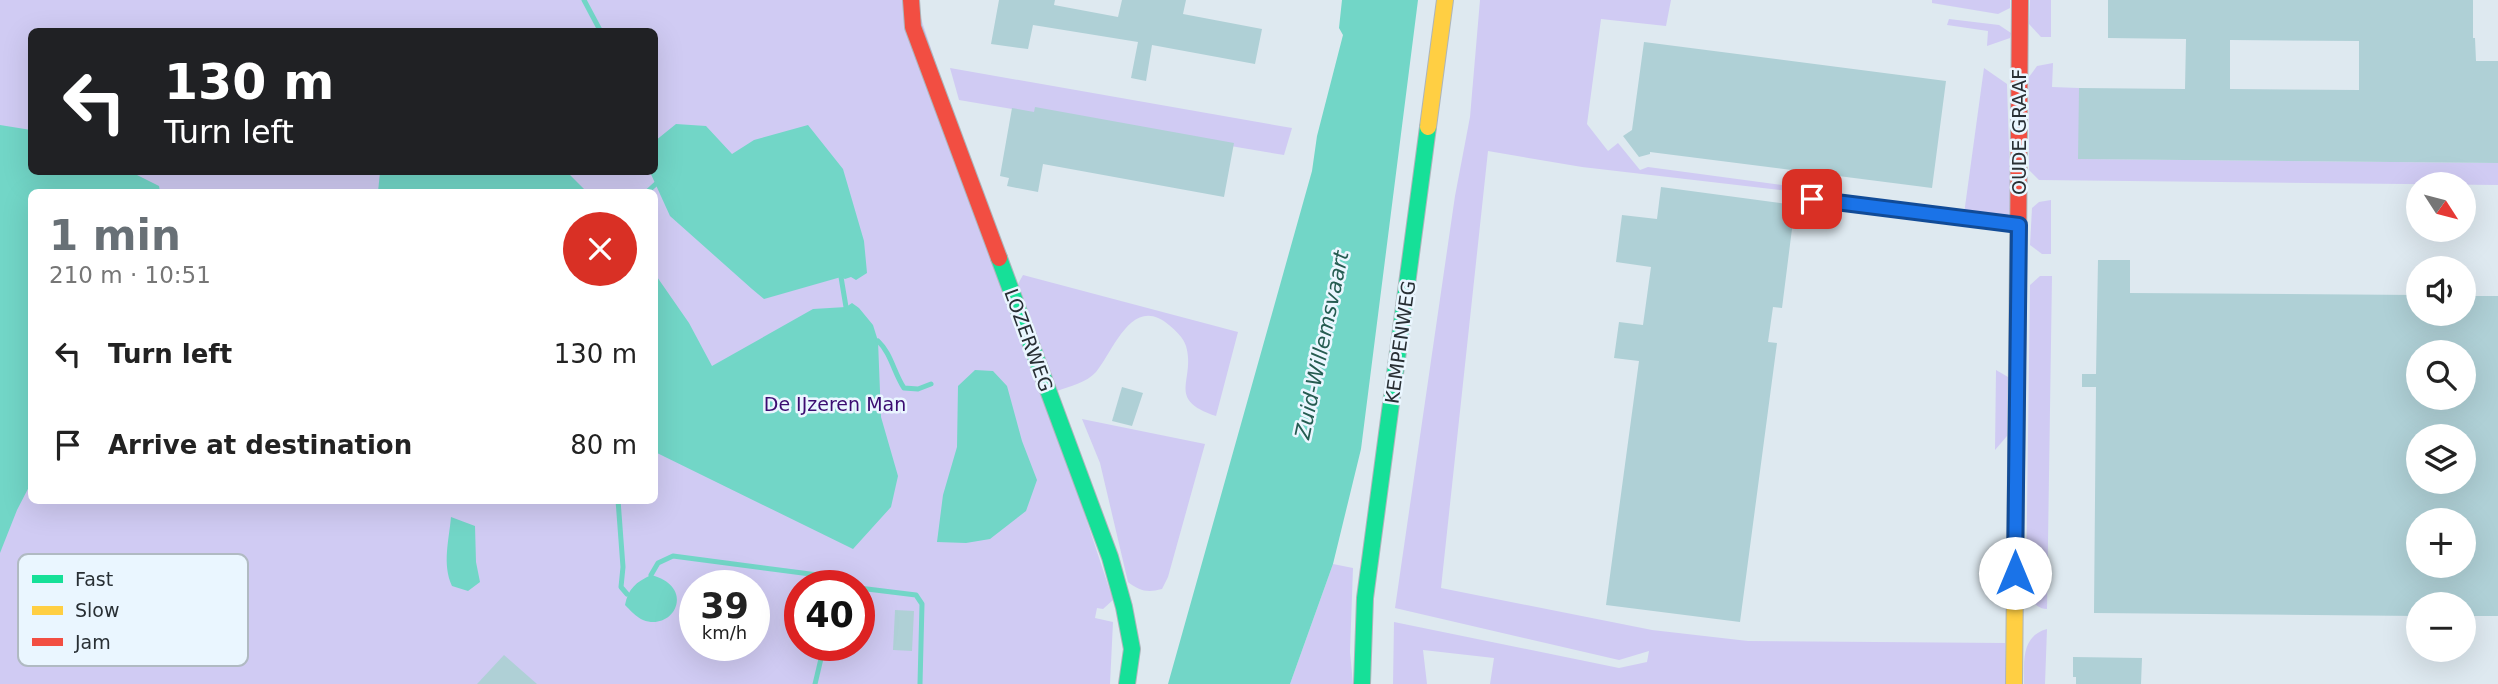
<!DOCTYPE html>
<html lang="en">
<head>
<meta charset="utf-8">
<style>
	body { margin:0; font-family:"DejaVu Sans",sans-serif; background:#f6f6f6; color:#222; height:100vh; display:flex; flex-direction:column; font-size:26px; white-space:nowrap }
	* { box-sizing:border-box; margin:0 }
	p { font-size:23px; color:#767676 }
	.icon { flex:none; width:38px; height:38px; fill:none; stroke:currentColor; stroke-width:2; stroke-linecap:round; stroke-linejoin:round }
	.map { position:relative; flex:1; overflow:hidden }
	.panel { position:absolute; left:28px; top:189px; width:630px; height:315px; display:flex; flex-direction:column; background:#fff; border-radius:10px; box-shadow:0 7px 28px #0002 }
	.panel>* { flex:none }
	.hud { position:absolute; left:28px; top:28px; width:630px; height:147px; border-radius:10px; box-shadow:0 7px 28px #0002; background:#202124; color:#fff; overflow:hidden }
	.needle { width:46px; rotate:126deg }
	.controls { position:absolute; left:2406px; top:172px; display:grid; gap:14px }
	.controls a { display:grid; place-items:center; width:70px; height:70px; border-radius:50%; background:#fff; box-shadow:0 7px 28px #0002; font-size:35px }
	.speed { position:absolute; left:679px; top:570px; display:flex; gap:14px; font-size:35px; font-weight:700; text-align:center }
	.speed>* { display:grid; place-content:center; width:91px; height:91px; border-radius:50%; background:#fff; box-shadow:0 7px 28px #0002; line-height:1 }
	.speed small { font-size:18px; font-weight:400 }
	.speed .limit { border:10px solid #d22; background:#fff; color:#111 }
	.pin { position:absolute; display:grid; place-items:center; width:60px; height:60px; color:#fff; margin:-30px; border-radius:14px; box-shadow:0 4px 10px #0006 }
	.me { position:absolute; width:77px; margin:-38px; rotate:0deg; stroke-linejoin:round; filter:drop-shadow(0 0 5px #0008) }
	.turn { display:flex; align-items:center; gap:24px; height:147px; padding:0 21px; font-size:32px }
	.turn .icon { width:91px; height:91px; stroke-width:2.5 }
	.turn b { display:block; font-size:49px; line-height:60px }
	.round { display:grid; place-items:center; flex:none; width:74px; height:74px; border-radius:37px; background:#f6f6f6 }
	.summary { display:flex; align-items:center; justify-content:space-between; height:119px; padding:0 21px }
	h1 { font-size:42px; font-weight:600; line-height:52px; color:#687076 }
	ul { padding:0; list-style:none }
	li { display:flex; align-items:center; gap:21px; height:91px; padding:0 21px }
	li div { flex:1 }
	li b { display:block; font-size:26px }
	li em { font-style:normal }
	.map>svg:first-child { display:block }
	.green { fill:#d0cbf3; fill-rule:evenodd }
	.water { fill:#72d6c7 }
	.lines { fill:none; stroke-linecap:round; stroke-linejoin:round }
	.stream { stroke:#72d6c7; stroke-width:5 }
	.building { fill:#afd0d6; fill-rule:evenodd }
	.lane-casing { stroke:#adb5bb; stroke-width:11 }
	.fast-casing { stroke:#adb5bb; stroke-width:18 }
	.slow-casing { stroke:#adb5bb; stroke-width:18 }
	.jam-casing { stroke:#adb5bb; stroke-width:18 }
	.lane { stroke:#fafcfd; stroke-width:10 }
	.fast { stroke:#16e098; stroke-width:16 }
	.slow { stroke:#ffcf43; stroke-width:16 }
	.jam { stroke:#f24e42; stroke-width:16 }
	.route-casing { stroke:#114b97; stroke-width:18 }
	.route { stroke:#1a73e8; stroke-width:12 }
	.labels { text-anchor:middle; stroke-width:5; stroke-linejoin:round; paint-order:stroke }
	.street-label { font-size:19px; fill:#282f34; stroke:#eaf6ff }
	.park-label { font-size:19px; fill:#3b0c71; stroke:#eaf6ff }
	.water-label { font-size:21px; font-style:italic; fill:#255c51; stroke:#eaf6ff }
	.key { fill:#eaf6ff; stroke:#b0bac2; stroke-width:2 }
	.key-label { font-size:19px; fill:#282f34 }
</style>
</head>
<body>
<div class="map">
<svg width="2498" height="684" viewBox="0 0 2498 684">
	<rect width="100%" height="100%" fill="#dee9f0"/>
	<g class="green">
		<path d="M0,0H915L1113,600L1103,609L1097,608L1095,618L1113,622L1110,684H0ZM32,32H654V172H32ZM32,192H654V500H32ZM695,586H754V646H695ZM800,586H859V646H800Z"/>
		<polygon points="1480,0 1671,0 1666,26 1601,19 1587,124 1608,151 1618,143 1640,170 1648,167 1797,187 1798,192 1582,167 1488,151 1441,588 1652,630 1748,641 2005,643 2006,684 1490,684 1494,658 1423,650 1427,684 1393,684 1394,622 1619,668 1647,662 1649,651 1619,660 1395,608 1455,196 1470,117"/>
		<polygon points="1932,0 2010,0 2010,8 1998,14 1932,3"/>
		<polygon points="2030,0 2051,0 2051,37 2041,37 2029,24"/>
		<polygon points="1949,19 1999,25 2011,33 2010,38 1987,46 1988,31 1947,25"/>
		<polygon points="2053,63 2052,87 2079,88 2079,159 2498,163 2498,185 2039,180 2029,170 2029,77 2037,66"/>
		<polygon points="950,68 1292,128 1284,155 959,100"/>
		<polygon points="1984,68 2007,84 2011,213 1999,220 1964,214"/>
		<polygon points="2051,200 2051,254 2042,254 2030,245 2032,208 2039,202"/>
		<path d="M1023,275L1238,332L1216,416C1165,399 1196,381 1186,346C1183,337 1176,331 1169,325C1132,293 1113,352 1096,372C1086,383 1070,386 1057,391L1018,284Z"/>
		<path d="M2040,276H2052L2047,609C2034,608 2031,599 2026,588L2030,285Z"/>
		<polygon points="1996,370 2008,377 2007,436 1995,450"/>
		<path d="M1082,419L1205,444L1168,577L1162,589C1147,593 1140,591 1128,582L1100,463Z"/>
		<polygon points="1333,564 1353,568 1350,652 1353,684 1290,684"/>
		<path d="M2047,629L2045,684H2024C2024,662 2021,636 2047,629Z"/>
	</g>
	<g class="water">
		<polygon points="1342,0 1418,0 1361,449 1333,564 1290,684 1168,684 1312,171 1317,136 1343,35 1339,28"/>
		<polygon points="676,124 706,126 732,154 754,140 808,125 843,169 864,241 867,273 856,280 851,277 845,279 841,277 764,299 752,289 670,216 650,172 654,172 655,141"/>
		<polygon points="0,125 31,130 32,172 131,172 159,186 160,192 32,192 31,483 17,510 0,553"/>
		<polygon points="380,172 567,172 587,192 378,192"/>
		<polygon points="655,274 689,323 712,366 813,309 846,307 852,303 859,308 873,325 878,341 881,417 898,476 891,507 853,549 655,452"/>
		<polygon points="975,370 993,371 1007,386 1022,441 1037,480 1026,511 990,539 966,543 937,542 943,495 957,447 958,386"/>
		<path d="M451,517L475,526L476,562L480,582L468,591L452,586C442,564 449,540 451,517Z"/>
		<path d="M651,575C697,587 674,632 643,620C636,617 630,610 625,605C628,589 636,582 651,575Z"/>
	</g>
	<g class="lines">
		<g class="stream">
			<polyline points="584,0 601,32"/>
			<polyline points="647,192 658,182"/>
			<polyline points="841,277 846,307"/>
			<path d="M878,341C891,353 894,373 904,388L918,389L931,384"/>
			<polyline points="618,500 623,567 621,587 627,594"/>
			<polyline points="651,575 658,563 673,556 841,578 847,586"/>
			<polyline points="859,588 916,595 922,604 920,684"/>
			<polyline points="815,684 824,646"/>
		</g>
	</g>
	<g class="building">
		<polygon points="999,0 1055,0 1054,5 1118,17 1122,0 1186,0 1183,14 1262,29 1255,64 1152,45 1146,81 1131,78 1138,42 1033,25 1028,49 991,44"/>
		<path d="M2108,0H2473V38H2475L2476,61H2498V163L2078,159L2079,88L2185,89L2186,39L2108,38ZM2230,40L2359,41V90L2230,89Z"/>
		<polygon points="1644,42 1946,81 1932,188 1650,152 1650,154 1639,157 1623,136 1632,130"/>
		<polygon points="1035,107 1234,143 1224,197 1043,164 1038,192 1007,186 1009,178 1000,176 1012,108 1034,112"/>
		<polygon points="1661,187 1795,205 1782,308 1773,307 1768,342 1777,343 1740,622 1606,605 1639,361 1614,358 1619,322 1643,325 1651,267 1616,262 1622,215 1657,219"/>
		<path d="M2098,260H2130V293L2418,295V313H2464V296H2498V616H2464V604H2418V616L2094,613L2096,387H2082V374H2096ZM2418,352H2464V397H2418ZM2418,436H2464V481H2418ZM2418,520H2464V565H2418Z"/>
		<polygon points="1122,387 1143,393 1132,426 1112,421"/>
		<polygon points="895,610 914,611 912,651 893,650"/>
		<polygon points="504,655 537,684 477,684"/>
		<polygon points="2073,657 2142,658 2141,684 2076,684 2076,677 2073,677"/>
	</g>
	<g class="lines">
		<g class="lane-casing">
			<polyline id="lane" points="1812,199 2017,224"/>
		</g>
		<g class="fast-casing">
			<g id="fast">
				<polyline points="999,258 1110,557 1124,607 1132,649 1127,684"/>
				<polyline points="1362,684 1365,598 1428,127"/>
			</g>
		</g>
		<g class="slow-casing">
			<g id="slow">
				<polyline points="1428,127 1445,0"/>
				<polyline points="2014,684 2018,255"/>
			</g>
		</g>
		<g class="jam-casing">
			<g id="jam">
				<polyline points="911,0 913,27 999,258"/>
				<polyline points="2018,255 2020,0"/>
			</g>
		</g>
		<use href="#lane" class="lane"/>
		<use href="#fast" class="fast"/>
		<use href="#slow" class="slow"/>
		<use href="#jam" class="jam"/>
	</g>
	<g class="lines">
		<g class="route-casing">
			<polyline id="route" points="1812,199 2019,225 2015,573"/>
		</g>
		<use href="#route" class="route"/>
	</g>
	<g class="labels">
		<g class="street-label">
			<text transform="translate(2019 132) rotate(-90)" y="7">OUDE GRAAF</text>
			<text transform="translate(1029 340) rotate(70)" y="7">LOZERWEG</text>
			<text transform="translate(1400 342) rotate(-82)" y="7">KEMPENWEG</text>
		</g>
		<g class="park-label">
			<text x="835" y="411">De IJzeren Man</text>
		</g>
		<g class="water-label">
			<text transform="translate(1322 345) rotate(-78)" y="7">Zuid-Willemsvaart</text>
		</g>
	</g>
	<rect x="18" y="554" width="230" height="112" rx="10" class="key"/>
	<rect x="32" y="575" width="31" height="8" fill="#16e098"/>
	<rect x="32" y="606" width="31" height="9" fill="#ffcf43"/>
	<rect x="32" y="638" width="31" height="8" fill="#f24e42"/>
	<g class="key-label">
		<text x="75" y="586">Fast</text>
		<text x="75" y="617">Slow</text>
		<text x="75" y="649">Jam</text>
	</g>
</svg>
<div class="controls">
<a><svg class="needle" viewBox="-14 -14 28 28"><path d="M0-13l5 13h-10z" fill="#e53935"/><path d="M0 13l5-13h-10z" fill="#767676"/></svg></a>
<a><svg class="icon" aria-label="sound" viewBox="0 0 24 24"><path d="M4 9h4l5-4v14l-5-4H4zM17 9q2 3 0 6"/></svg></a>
<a><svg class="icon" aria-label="search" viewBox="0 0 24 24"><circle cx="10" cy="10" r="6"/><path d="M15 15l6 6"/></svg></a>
<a><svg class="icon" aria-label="layers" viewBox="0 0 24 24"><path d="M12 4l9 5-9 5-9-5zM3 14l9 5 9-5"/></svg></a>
<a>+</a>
<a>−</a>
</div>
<div class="speed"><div>39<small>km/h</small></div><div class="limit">40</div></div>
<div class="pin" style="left:1812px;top:199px;background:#d93025"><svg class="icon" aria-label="arrive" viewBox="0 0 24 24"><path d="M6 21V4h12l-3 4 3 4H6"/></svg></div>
<svg class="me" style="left:2015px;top:573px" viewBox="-20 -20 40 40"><circle r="19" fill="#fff"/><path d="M0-13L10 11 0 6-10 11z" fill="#1a73e8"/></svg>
<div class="hud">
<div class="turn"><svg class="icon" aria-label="left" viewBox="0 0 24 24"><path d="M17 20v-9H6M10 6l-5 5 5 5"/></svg><div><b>130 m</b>Turn left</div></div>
</div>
<section class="panel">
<div class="summary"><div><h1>1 min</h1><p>210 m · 10:51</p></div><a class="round" style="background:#d93025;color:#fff"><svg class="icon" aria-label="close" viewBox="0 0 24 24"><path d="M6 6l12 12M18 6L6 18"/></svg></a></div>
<ul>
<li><svg class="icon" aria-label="left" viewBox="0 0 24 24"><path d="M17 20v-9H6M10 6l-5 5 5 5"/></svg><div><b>Turn left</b></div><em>130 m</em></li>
<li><svg class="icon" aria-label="arrive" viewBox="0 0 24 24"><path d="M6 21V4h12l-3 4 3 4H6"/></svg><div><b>Arrive at destination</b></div><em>80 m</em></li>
</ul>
</section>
</div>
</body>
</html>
